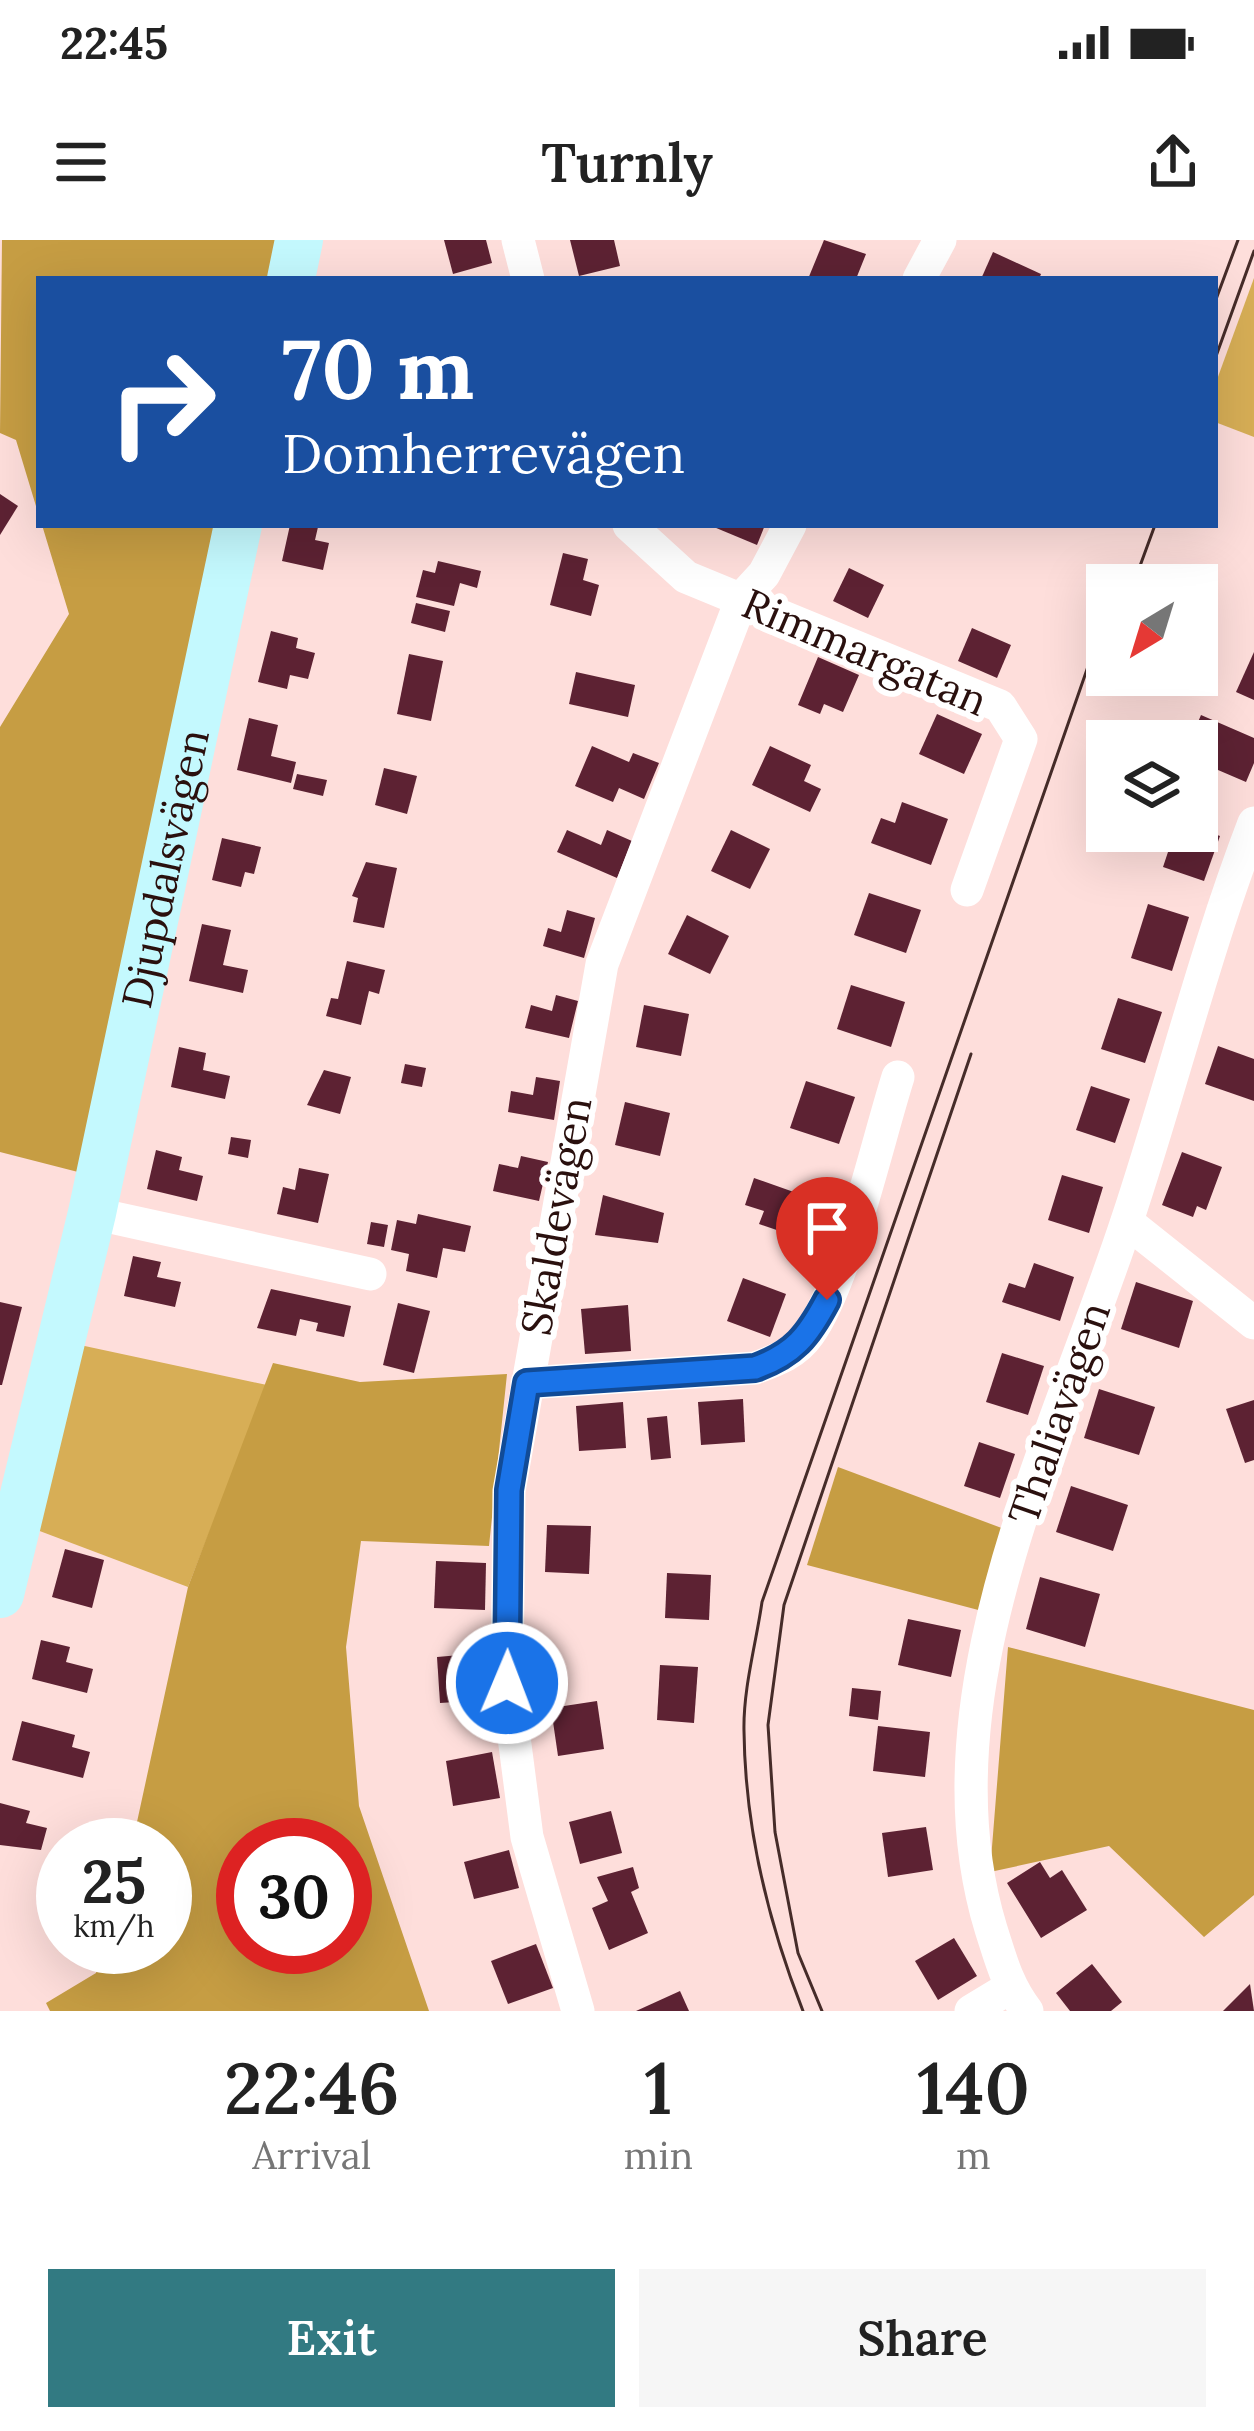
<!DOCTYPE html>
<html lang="en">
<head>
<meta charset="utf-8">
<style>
	body { margin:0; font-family:Lora,serif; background:#f6f6f6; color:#222; height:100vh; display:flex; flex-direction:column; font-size:45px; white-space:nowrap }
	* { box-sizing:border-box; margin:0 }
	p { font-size:39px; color:#767676 }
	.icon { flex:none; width:66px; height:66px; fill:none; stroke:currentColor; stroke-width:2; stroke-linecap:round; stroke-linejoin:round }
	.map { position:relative; height:1771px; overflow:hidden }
	.drawer { display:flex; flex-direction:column; background:#fff; flex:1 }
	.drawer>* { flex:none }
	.top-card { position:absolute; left:36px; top:36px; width:1182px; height:252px; border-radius:0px; box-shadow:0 12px 48px #0002; background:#1a4fa0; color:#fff; overflow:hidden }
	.needle { width:78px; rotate:218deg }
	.tools { position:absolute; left:1086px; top:324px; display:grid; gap:24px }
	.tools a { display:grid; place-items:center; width:132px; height:132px; border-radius:0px; background:#fff; box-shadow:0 12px 48px #0002; font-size:60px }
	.speed { position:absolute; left:36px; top:1578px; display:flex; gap:24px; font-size:60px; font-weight:700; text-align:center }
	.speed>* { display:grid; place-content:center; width:156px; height:156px; border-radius:50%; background:#fff; box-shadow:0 12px 48px #0002; line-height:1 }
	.speed small { font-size:30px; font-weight:400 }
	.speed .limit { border:18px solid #d22; background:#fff; color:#111 }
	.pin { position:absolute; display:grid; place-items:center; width:102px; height:102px; color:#fff; margin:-123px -51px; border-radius:50% 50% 50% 0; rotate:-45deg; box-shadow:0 0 12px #0007 }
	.pin .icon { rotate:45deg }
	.me { position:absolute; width:132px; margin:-66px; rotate:1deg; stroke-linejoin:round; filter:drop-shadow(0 0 9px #0008) }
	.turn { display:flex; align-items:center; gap:42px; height:252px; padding:0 48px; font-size:54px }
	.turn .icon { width:156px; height:156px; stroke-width:2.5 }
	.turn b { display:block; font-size:84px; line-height:102px }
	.eta { display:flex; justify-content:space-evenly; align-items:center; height:204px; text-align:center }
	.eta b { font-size:72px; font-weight:600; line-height:84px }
	.cta { display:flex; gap:24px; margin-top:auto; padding:24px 48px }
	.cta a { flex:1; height:138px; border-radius:0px; background:#327a82; color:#fff; font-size:48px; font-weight:600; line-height:138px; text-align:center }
	.cta a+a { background:#f6f6f6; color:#222 }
	.status { display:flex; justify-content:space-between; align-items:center; height:84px; padding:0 60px; background:#fff; direction:ltr }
	.status svg { height:33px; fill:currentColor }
	header { display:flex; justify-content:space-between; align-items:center; height:156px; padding:0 48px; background:#fff; font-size:54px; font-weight:600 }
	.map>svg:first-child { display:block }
	.green { fill:#d7ae56 }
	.forest { fill:#c69d43; fill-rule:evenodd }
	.building { fill:#5d2233 }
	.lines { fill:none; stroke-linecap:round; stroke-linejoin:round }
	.street { stroke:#fff; stroke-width:33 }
	.secondary { stroke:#c4f9fe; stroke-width:48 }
	.tram { stroke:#462c29; stroke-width:3 }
	.route-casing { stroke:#114b97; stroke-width:30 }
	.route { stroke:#1a73e8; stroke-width:21 }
	.labels { text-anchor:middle; stroke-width:12; stroke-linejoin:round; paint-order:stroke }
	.street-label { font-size:42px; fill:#2a100e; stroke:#fff }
</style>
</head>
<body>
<div class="status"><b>22:45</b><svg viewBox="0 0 49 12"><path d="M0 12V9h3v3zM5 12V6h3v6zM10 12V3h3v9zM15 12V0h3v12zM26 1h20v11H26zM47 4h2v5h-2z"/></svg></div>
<header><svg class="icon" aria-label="menu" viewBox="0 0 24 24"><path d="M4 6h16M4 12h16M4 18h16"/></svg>Turnly<svg class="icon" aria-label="share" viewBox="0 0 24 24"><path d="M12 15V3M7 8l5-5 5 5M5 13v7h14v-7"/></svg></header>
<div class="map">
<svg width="1254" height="1771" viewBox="0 0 1254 1771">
	<rect width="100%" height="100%" fill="#fededb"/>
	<g class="green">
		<polygon points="1254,38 1254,197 1215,182 1215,145"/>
		<polygon points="80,1105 267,1145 188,1347 37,1290"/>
	</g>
	<g class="forest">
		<polygon points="2,0 281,0 272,39 39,39 39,276 16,200 0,193"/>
		<polygon points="42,285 219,285 78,932 0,912 0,487 69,374"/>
		<path d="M273,1123L360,1142L507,1134L489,1306L361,1301L346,1407L359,1566L429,1771H50L46,1763L96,1733L105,1707H165V1605H132L188,1347ZM243,1605H345V1707H243Z"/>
		<polygon points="838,1227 1007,1290 986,1372 807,1325"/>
		<polygon points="1008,1407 1254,1470 1254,1655 1204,1697 1109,1606 990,1632"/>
	</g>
	<g class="building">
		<polygon points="444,0 486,0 492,23 453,34"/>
		<polygon points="570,0 614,0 620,26 579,36"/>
		<polygon points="824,0 866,14 856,39 808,39"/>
		<polygon points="993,12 1041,34 1039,39 981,39"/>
		<polygon points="0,254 18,266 0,295"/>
		<polygon points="290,285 318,287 315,300 329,303 323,330 282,321"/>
		<polygon points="709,285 765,285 757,305"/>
		<polygon points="563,313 588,319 583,340 599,345 591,376 550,365"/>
		<polygon points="438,321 481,331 477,348 460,343 454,366 416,357 423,330 435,333"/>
		<polygon points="849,328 884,345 868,378 833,361"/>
		<polygon points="416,363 450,371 445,392 411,383"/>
		<polygon points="972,388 1011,405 997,438 958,421"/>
		<polygon points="271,391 298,398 296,408 315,413 308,439 290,435 287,449 258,442"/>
		<polygon points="1254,412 1254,460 1236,452"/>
		<polygon points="409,414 443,421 431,481 397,474"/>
		<polygon points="818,417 859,435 843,472 824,464 820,474 798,465"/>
		<polygon points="576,432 635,445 628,477 569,464"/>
		<polygon points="937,474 982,494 964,534 919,514"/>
		<polygon points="1201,475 1254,498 1254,523 1246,542 1197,521 1197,501 1190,501"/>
		<polygon points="249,478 278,485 271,516 296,522 291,543 237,530"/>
		<polygon points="592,506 629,522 633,513 659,523 644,559 619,548 613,562 575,546"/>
		<polygon points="770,506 811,525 804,541 821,549 810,572 752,545"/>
		<polygon points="384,528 417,536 407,574 375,565"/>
		<polygon points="297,534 327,540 323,556 293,549"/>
		<polygon points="902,562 948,579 931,625 871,603 881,578 895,583"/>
		<polygon points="1197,588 1220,596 1204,641 1163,627 1175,591"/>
		<polygon points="567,590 601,605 607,590 632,601 617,638 557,612"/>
		<polygon points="731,590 770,609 750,649 711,631"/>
		<polygon points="222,598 261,607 254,634 245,632 241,647 212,640"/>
		<polygon points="366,622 397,628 384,688 353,682 358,658 352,656"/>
		<polygon points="869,653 921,670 906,713 854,695"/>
		<polygon points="1148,664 1189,677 1172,731 1131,718"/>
		<polygon points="567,670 595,678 584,718 543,706 548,688 561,692"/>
		<polygon points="687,675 729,696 710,734 668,714"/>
		<polygon points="202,684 231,690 223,725 248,730 243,753 189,741"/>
		<polygon points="347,721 385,730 379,754 369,751 361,785 326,776 331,758 338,759"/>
		<polygon points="851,745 905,762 891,807 837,789"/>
		<polygon points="556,755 578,761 569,798 525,788 531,765 552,771"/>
		<polygon points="1118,758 1162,772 1145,823 1101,809"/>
		<polygon points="644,765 689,774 681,816 636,807"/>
		<polygon points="1218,806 1254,819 1254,861 1205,844"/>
		<polygon points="179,807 206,813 203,830 230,836 225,859 171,847"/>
		<polygon points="405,824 426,828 422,847 401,843"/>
		<polygon points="324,830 351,837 340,874 307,865"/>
		<polygon points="536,837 560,841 554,880 508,872 511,851 533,855"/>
		<polygon points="806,841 855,857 839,904 790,888"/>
		<polygon points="1091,846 1130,859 1115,903 1076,890"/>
		<polygon points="625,862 670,873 660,916 615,905"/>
		<polygon points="231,897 251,900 248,918 228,914"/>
		<polygon points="156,910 182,917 179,930 203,936 197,961 147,949"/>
		<polygon points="1182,912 1222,927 1206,970 1197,966 1193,977 1162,965"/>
		<polygon points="521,916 548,922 539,961 493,951 499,924 518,928"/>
		<polygon points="299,928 329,934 318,983 277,974 283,947 295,950"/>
		<polygon points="1062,935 1103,947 1089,993 1048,980"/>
		<polygon points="754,938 822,962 809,1001 759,984 764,971 745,965"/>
		<polygon points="603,955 664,973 658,1003 595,995"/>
		<polygon points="418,974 471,986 465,1012 443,1008 437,1038 406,1031 409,1014 391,1010 397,980 416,984"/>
		<polygon points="371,982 388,985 384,1007 367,1004"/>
		<polygon points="133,1016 161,1022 157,1037 181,1042 175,1067 124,1056"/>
		<polygon points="1034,1023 1074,1037 1060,1081 1002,1062 1009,1043 1025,1048"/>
		<polygon points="743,1038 786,1054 770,1097 727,1081"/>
		<polygon points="1136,1042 1193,1061 1179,1108 1121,1089"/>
		<polygon points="271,1049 351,1066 344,1097 316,1091 318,1083 300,1079 296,1096 257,1088"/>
		<polygon points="0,1062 22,1067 2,1145 0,1145"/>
		<polygon points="398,1063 430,1071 414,1133 383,1125"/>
		<polygon points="628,1065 631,1111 585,1114 581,1069"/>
		<polygon points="1002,1113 1044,1126 1028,1175 986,1162"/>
		<polygon points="1099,1149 1155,1167 1139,1215 1084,1198"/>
		<polygon points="743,1159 745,1202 701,1205 698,1162"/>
		<polygon points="1254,1160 1254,1220 1245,1223 1226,1169"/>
		<polygon points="623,1162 626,1208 579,1211 576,1166"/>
		<polygon points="667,1176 671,1218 651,1220 647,1178"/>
		<polygon points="979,1202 1015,1214 1000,1258 964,1246"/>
		<polygon points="1071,1246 1128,1265 1113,1311 1056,1292"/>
		<polygon points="547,1285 591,1286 589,1334 545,1332"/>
		<polygon points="65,1309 104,1320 92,1368 52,1357"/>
		<polygon points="436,1321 486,1323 485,1370 434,1368"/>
		<polygon points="667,1333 711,1335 709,1380 665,1378"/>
		<polygon points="1040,1337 1100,1354 1085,1407 1026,1389"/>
		<polygon points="908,1379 961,1390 951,1437 898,1425"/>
		<polygon points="41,1400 70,1407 66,1422 93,1429 87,1453 32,1439"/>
		<polygon points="483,1413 486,1460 440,1463 437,1417"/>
		<polygon points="660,1425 698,1427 694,1483 657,1480"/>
		<polygon points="852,1448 881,1451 878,1480 849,1476"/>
		<polygon points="597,1461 604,1509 558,1516 551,1468"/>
		<polygon points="22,1481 75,1495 72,1507 90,1512 83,1538 12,1520"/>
		<polygon points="878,1486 930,1492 925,1537 873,1531"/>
		<polygon points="492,1512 500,1558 453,1566 446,1521"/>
		<polygon points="0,1563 30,1571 26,1583 47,1588 41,1610 0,1605"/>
		<polygon points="611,1571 622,1613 580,1624 569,1582"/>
		<polygon points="926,1587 933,1630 888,1637 882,1593"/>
		<polygon points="509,1610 519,1648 474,1659 464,1622"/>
		<polygon points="1040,1622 1050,1638 1062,1630 1087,1670 1041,1698 1007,1643"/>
		<polygon points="633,1627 639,1648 631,1652 648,1693 609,1710 592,1668 608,1661 597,1637"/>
		<polygon points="954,1698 977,1736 938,1760 915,1721"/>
		<polygon points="536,1704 553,1748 508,1764 491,1721"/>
		<polygon points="1092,1724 1122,1762 1111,1771 1070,1771 1056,1753"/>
		<polygon points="1250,1744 1254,1771 1223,1771"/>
		<polygon points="680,1751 689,1771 636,1771"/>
	</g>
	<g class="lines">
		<g class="street">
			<polyline points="518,0 528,39"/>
			<polyline points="919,39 940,0"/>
			<polyline points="629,285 686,337 1000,466 1021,499 967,650"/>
			<polyline points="92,973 370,1034"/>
			<polyline points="1127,982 1254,1083"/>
			<path d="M527,1143L755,1128C777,1120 796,1113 809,1094C846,1042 877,903 898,837"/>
			<polyline points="578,1771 527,1597 507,1443 509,1251 602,724 742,358 764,334 790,285"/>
			<polyline points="971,1771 1009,1748"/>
			<path d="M1027,1771C1007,1745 1001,1720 991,1689C920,1456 1055,1200 1127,981C1171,849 1204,713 1254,583"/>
		</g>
		<g class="secondary">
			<polyline points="291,39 299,0"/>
			<path id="s1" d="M0,1354L92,973L238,285"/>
		</g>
		<g class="tram">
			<polyline points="1215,62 1238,0"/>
			<polyline points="1215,119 1254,11"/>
			<polyline points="1133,345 1155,285"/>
			<path d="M803,1771C768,1682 745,1588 744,1491C743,1449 756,1404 762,1362L1107,372"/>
			<polyline points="822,1771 798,1713 775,1592 768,1485 784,1365 971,814"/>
		</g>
	</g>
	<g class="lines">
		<g class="route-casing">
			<path id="route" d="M507,1443L509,1250L527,1143L755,1128C794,1114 808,1096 827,1060"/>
		</g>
		<use href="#route" class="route"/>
	</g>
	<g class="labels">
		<g class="street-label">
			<text transform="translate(865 412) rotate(23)" y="15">Rimmargatan</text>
			<text dy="15" stroke="none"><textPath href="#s1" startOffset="744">Djupdalsvägen</textPath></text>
			<text transform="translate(556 976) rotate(-80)" y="15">Skaldevägen</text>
			<text transform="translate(1059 1173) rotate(-71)" y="15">Thaliavägen</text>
		</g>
	</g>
</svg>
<div class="tools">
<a><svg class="needle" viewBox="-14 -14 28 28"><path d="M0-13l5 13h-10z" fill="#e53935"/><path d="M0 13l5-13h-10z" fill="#767676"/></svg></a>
<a><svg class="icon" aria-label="layers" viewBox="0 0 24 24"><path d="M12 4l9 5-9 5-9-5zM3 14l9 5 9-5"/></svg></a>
</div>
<div class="speed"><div>25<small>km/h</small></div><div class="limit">30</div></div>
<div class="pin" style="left:827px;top:1060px;background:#d93025"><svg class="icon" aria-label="arrive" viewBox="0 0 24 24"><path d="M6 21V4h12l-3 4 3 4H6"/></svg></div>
<svg class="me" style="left:507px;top:1443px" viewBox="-20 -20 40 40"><circle r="17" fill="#1a73e8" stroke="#fff" stroke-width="3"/><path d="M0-11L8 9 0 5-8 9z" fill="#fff"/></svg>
<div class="top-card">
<div class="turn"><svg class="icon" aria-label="right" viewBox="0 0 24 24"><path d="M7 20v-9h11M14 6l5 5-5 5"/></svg><div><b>70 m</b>Domherrevägen</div></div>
</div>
</div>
<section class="drawer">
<div class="eta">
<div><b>22:46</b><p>Arrival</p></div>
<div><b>1</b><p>min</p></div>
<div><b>140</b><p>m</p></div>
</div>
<div class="cta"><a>Exit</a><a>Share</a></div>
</section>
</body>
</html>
